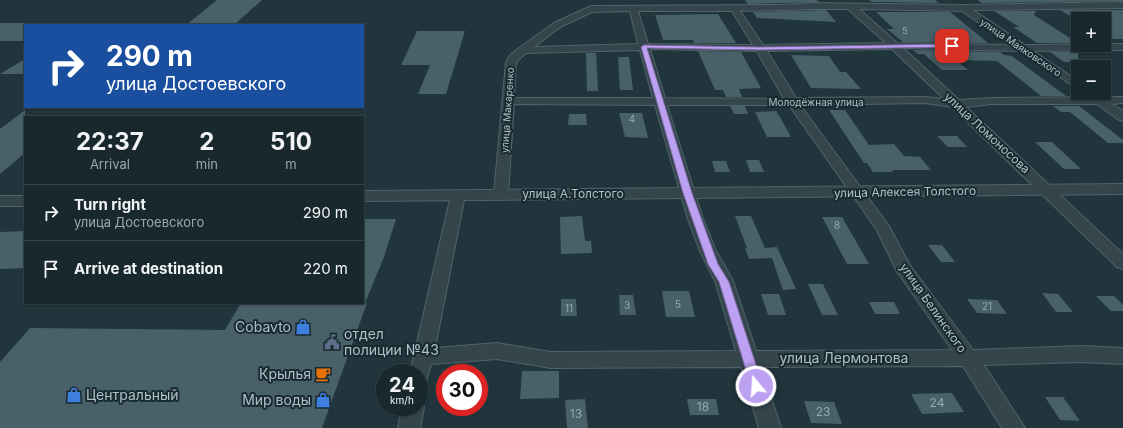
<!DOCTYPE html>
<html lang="en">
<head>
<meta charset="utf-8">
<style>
	body { margin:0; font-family:Inter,sans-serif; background:#253439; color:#f1f3f6; height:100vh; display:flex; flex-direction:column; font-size:15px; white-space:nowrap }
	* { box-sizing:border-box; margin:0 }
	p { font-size:13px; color:#9fa6aa }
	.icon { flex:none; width:22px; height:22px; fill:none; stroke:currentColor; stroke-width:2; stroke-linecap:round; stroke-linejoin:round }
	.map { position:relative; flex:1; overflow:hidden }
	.side { position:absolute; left:24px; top:116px; width:340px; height:188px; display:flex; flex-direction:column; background:#18282d; border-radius:0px; box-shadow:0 1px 3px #0004,0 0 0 1px #364449 }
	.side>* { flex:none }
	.guide { position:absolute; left:24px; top:24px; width:340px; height:84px; border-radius:0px; box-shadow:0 1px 3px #0004,0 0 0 1px #364449; background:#1a4fa0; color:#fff; overflow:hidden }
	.controls { position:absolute; left:1071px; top:12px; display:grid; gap:8px }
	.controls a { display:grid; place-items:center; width:40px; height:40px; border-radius:0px; background:#18282d; box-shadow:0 1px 3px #0004,0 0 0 1px #364449; font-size:20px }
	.speed { position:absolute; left:376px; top:364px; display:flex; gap:8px; font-size:20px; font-weight:700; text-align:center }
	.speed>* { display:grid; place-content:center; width:52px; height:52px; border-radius:50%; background:#18282d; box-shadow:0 1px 3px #0004,0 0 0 1px #364449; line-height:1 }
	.speed small { font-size:10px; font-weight:400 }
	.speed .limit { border:6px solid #d22; background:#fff; color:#111 }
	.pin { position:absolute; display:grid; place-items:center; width:34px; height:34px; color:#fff; margin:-17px; border-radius:8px; box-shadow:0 2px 6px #0006 }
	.me { position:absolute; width:44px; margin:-22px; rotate:342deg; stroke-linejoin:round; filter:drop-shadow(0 0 3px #0008) }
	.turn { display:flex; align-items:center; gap:14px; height:84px; padding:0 16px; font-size:18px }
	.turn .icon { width:52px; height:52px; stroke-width:2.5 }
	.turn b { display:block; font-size:28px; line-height:34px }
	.eta { display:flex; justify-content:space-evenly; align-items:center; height:68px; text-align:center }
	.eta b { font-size:24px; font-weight:700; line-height:28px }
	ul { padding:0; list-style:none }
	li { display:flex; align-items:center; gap:12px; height:56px; padding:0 16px; border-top:1px solid #364449 }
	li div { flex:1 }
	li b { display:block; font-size:15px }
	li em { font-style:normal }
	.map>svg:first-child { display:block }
	.building { fill:#486068 }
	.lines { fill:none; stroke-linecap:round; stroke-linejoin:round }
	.minor-casing { stroke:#52636a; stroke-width:2 }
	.tertiary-casing { stroke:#52636a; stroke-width:2 }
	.minor { fill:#34454c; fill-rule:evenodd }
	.tertiary { fill:#34454c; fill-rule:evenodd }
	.route { fill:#bca0f2; stroke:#7a689d }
	.labels { text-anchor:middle; stroke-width:4; stroke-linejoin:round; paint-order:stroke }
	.far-number-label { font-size:9px; fill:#95a9b0 }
	.far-street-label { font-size:10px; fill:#afc1c8; stroke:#192a31 }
	.number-label { font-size:10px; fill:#95a9b0 }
	.street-label { font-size:12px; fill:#afc1c8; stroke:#192a31 }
	.near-number-label { font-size:12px; fill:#95a9b0 }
	.near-poi-label { font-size:14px; fill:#afc1c8; stroke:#192a31; text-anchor:end }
	.near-street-label { font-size:14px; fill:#afc1c8; stroke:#192a31 }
</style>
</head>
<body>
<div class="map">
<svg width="1123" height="428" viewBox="0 0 1123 428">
	<rect width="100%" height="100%" fill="#20353c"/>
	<g class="building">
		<polygon points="217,0 262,0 234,25 186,25"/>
		<polygon points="745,0 817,0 819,2 748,4"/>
		<polygon points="869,0 935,0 939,3 872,2"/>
		<polygon points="977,0 1123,0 1123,1 982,3"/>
		<polygon points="826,10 836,22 757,18 753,12"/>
		<polygon points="1060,10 1123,10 1123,39 1112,39 1104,34 1104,17 1072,17"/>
		<polygon points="994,11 1036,11 1034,15 1078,43 1037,43 1013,27 1019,27"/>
		<polygon points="876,12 950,12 988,43 903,42 887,29 894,29"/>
		<polygon points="718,14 736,43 694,43 693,40 663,40 655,15"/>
		<rect x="0" y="23" width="25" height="18"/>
		<polygon points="417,31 465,31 446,94 418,94 430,65 401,65"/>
		<polygon points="913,50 1000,52 1004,55 1012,56 1066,96 1041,96 997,61 956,60 968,70 942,70 924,54 918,54"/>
		<polygon points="698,51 741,52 761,88 739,89 742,97 726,97 723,90 715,90"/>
		<polygon points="1050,52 1078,52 1078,62 1064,62"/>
		<polygon points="586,53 596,53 598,91 587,91"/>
		<polygon points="791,55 829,56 840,72 846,72 861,89 811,88"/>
		<polygon points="618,57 629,57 633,90 620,90"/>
		<polygon points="25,59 25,74 0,74"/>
		<polygon points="730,106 745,106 748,114 734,114"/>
		<polygon points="1053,106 1079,106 1123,140 1123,143 1108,143 1070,112 1061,112"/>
		<polygon points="25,110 25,153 0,174 0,129"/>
		<polygon points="829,110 845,110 869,145 894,144 904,156 920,157 931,170 892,170 893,172 873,172 867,163 864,163"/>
		<polygon points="776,111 780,117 791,137 767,137 755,112"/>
		<polygon points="619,113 642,113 648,138 625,137"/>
		<polygon points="569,114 586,114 587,125 568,125"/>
		<polygon points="937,136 957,136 967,147 948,147"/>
		<polygon points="1035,142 1052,142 1081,169 1064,169"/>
		<polygon points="746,160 759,160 764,172 750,172"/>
		<polygon points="712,161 726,161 730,172 715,172"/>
		<polygon points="582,216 585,241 591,241 592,253 561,254 560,217"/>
		<polygon points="735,216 751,216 765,248 777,247 796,289 783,290 772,258 749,259 745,248 747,248"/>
		<polygon points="822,217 842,217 869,264 847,264"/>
		<polygon points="363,219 396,219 384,257 365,303 367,303 322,428 0,428 0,362 30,328 225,330 241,303 363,303"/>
		<polygon points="25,231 25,268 0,269 0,232"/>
		<polygon points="928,245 942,245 955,262 941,262"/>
		<polygon points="808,284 823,284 838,315 822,315"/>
		<polygon points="662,291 689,291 695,317 666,317"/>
		<polygon points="1042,293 1058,294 1073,312 1056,312"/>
		<polygon points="761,294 779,294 786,315 768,315"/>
		<polygon points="619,295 633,295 636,315 620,315"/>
		<polygon points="1096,296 1114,296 1123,305 1123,311 1111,311"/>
		<polygon points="561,299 576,299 577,316 561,316"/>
		<polygon points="967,299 997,300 1007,314 977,313"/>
		<polygon points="869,302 894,302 900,314 875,314"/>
		<polygon points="522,371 559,371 559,398 520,399"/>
		<polygon points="952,393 964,412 922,414 911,394"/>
		<polygon points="1045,397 1063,397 1080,421 1060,420"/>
		<polygon points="585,399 588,428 567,428 565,400"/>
		<polygon points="687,399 716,399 719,415 690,415"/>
		<polygon points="804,401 834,402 842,424 811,423"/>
	</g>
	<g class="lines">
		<g class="minor-casing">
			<g id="minor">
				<path d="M1123,2V8L973,10L1025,45L1123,44V50L1033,51L1078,81V89L1020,51L903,48L959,100L992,98L1123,97V103L1112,104L1123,111V121L1119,120L1097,104H992L966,107L1123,254V269L1117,267L952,107L925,103L800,105L889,226L909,264L973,350L1081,346L1123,348V364L1081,362L984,365L1025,428H1002L963,366L761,367L781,428H759L741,367L551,368L497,359L431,364L426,382L419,384V373H410L451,195L453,192H463L465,195L435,348L497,343L551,352L736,351L715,281L700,251L688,219L655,105L514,104L508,194L506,197H496L494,194L506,62L511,54L554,23L591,6L781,5L811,3L964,5ZM811,9H848L886,43L763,45L740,11ZM859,9L962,11L1011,45L897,43ZM630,11L638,44L534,47L560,27L592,12ZM638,11H732L753,45L648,44ZM650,49L757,51L784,99L665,98ZM892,49L944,99L925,97L796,98L767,51ZM640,50L653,98H514L516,62L526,53ZM667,105H789L877,230L896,270L952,350L756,351L733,281L716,251L703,219Z"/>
				<polygon points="419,400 424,407 420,428 398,428 402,407 419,407"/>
			</g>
		</g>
		<g class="tertiary-casing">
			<g id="tertiary">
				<polygon points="1123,184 1123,194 363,201 363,191"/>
				<rect x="0" y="196" width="25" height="10"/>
			</g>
		</g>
		<use href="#minor" class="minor"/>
		<use href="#tertiary" class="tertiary"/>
	</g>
	<polygon class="route" points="952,44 955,46 954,47 759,50 647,48 692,193 718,264 729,282 763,386 761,390 756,391 752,390 719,282 708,264 683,193 641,47 644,45 759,47"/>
	<defs>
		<g id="shop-bare" transform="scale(1.2)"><path d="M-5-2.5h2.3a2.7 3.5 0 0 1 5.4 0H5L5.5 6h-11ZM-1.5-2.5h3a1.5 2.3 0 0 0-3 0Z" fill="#3f7fe0" stroke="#192a31" stroke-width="2.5" paint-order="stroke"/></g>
		<g id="civic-bare" transform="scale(1.2)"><path d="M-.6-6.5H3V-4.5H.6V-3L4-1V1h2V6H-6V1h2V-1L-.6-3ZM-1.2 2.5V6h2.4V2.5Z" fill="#5c6f8a" stroke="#192a31" stroke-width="2.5" paint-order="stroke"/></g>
		<g id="cafe-bare" transform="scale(1.2)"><path d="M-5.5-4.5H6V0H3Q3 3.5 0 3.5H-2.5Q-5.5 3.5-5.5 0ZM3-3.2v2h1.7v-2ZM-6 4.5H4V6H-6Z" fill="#e8710a" stroke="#192a31" stroke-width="2.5" paint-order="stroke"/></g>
	</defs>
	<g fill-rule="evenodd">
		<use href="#shop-bare" x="303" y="327"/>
		<use href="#civic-bare" x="332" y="342"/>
		<use href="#cafe-bare" x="323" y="374"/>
		<use href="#shop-bare" x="74" y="395"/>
		<use href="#shop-bare" x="323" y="400"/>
	</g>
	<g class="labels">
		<g class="far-number-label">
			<text x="905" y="34">5</text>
		</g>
		<g class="far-street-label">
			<text transform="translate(1021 47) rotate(34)" y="4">улица Маяковского</text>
			<text x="816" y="106">Молодёжная улица</text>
			<text transform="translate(507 110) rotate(-86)" y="4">улица Макаренко</text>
		</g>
		<g class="number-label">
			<text x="632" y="123">4</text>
			<text x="837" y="229">8</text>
			<text x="678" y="308">5</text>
			<text x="627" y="309">3</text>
			<text x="987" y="310">21</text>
			<text x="569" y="312">11</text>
		</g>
		<g class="street-label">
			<text transform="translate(987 133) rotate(43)" y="4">улица Ломоносова</text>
			<text transform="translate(905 192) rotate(-1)" y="4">улица Алексея Толстого</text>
			<text x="573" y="198">улица А.Толстого</text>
			<text transform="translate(933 308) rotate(55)" y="4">улица Белинского</text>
		</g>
		<g class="near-number-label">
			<text x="937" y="407">24</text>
			<text x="703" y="411">18</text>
			<text x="823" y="416">23</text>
			<text x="576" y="418">13</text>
		</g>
		<g class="near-poi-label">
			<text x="291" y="332">Cobavto</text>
			<text x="344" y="339" text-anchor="start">отдел<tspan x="344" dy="16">полиции №43</tspan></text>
			<text x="311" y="379">Крылья</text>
			<text x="86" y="400" text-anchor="start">Центральный</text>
			<text x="311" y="405">Мир воды</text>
		</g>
		<g class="near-street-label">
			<text x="844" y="363">улица Лермонтова</text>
		</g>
	</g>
</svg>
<div class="controls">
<a>+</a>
<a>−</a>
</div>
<div class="speed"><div>24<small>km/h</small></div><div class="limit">30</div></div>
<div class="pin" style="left:952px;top:46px;background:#d93025"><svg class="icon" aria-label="arrive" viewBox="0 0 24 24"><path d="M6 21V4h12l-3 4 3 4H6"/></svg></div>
<svg class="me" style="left:756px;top:386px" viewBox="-20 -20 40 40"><circle r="17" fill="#bca0f2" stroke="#fff" stroke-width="3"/><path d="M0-11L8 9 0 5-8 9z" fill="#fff"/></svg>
<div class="guide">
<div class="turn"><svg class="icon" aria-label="right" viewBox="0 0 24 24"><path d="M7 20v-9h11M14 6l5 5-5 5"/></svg><div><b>290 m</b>улица Достоевского</div></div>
</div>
<section class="side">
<div class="eta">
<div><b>22:37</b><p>Arrival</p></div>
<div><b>2</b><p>min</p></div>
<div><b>510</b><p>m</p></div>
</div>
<ul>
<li><svg class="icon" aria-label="right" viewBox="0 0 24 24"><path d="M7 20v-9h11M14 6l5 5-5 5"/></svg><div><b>Turn right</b><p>улица Достоевского</p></div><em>290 m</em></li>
<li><svg class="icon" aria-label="arrive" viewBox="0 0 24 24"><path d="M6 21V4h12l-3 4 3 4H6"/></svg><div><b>Arrive at destination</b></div><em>220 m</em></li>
</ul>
</section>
</div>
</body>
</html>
